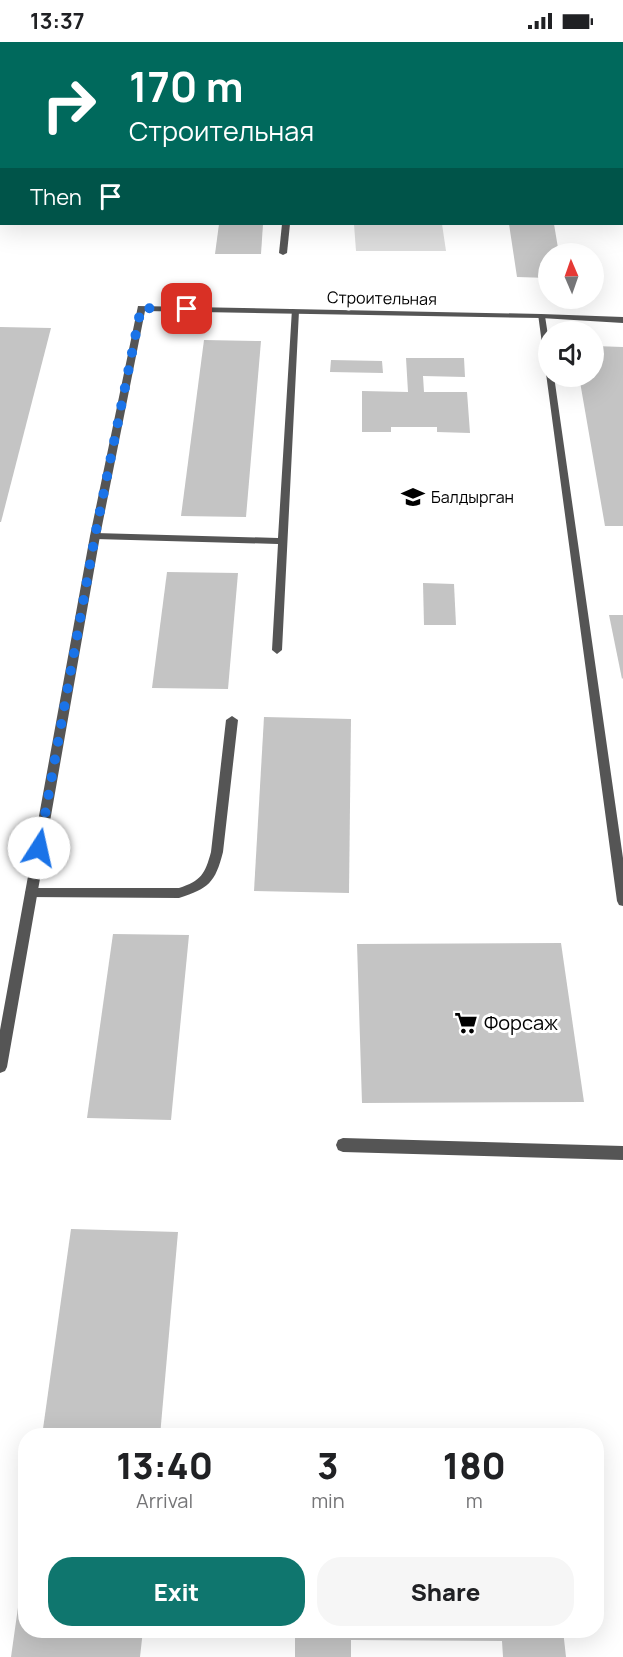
<!DOCTYPE html>
<html lang="en">
<head>
<meta charset="utf-8">
<style>
	body { margin:0; font-family:Manrope,sans-serif; background:#f6f6f6; color:#202124; height:100vh; display:flex; flex-direction:column; font-size:22px; white-space:nowrap }
	* { box-sizing:border-box; margin:0 }
	p { font-size:20px; color:#757577 }
	.icon { flex:none; width:33px; height:33px; fill:none; stroke:currentColor; stroke-width:2; stroke-linecap:round; stroke-linejoin:round }
	.map { position:relative; flex:1; overflow:hidden }
	.drawer { position:absolute; left:18px; top:1386px; width:586px; height:210px; display:flex; flex-direction:column; background:#fff; border-radius:24px; box-shadow:0 6px 24px #0002 }
	.drawer>* { flex:none }
	.hud { position:absolute; left:0px; top:0px; width:624px; height:183px; box-shadow:0 6px 24px #0002; background:#00695c; color:#fff; overflow:hidden }
	.needle { width:39px; rotate:358deg }
	.buttons { position:absolute; left:538px; top:201px; display:grid; gap:12px }
	.buttons a { display:grid; place-items:center; width:66px; height:66px; border-radius:50%; background:#fff; box-shadow:0 6px 24px #0002; font-size:30px }
	.pin { position:absolute; display:grid; place-items:center; width:51px; height:51px; color:#fff; margin:-26px; border-radius:12px; box-shadow:0 3px 9px #0006 }
	.me { position:absolute; width:66px; margin:-33px; rotate:10deg; stroke-linejoin:round; filter:drop-shadow(0 0 4px #0008) }
	.turn { display:flex; align-items:center; gap:21px; height:126px; padding:0 30px; font-size:27px }
	.turn .icon { width:78px; height:78px; stroke-width:2.5 }
	.turn b { display:block; font-size:42px; line-height:51px }
	.then { display:flex; align-items:center; height:57px; padding:0 30px; background:#0003; gap:12px; font-size:22px }
	.eta { display:flex; justify-content:space-evenly; align-items:center; height:102px; text-align:center }
	.eta b { font-size:36px; font-weight:800; line-height:42px }
	.button { display:flex; gap:12px; margin-top:auto; padding:12px 30px }
	.button a { flex:1; height:69px; border-radius:24px; background:#0f766e; color:#fff; font-size:24px; font-weight:800; line-height:69px; text-align:center }
	.button a+a { background:#f6f6f6; color:#202124 }
	.status { display:flex; justify-content:space-between; align-items:center; height:42px; padding:0 30px; background:#fff; direction:ltr }
	.status svg { height:16px; fill:currentColor }
	.map>svg:first-child { display:block }
	.green { fill:#dcdcdc }
	.building { fill:#c4c4c4 }
	.lines { fill:none; stroke-linecap:round; stroke-linejoin:round }
	.primary-casing { stroke:#dbdbdb; stroke-width:3 }
	.service { fill:#555; fill-rule:evenodd }
	.minor { fill:#555; fill-rule:evenodd }
	.primary { fill:#000; fill-rule:evenodd }
	.route { stroke:#1a73e8; stroke-width:10; stroke-dasharray:0 18 }
	.labels { text-anchor:middle; stroke-width:6; stroke-linejoin:round; paint-order:stroke }
	.far-street-label { font-size:16px; fill:#000; stroke:#fff }
	.far-poi-label { font-size:16px; fill:#000; stroke:#fff; text-anchor:start }
	.poi-label { font-size:20px; fill:#000; stroke:#fff; text-anchor:start }
</style>
</head>
<body>
<div class="status"><b>13:37</b><svg viewBox="0 0 49 12"><path d="M0 12V9h3v3zM5 12V6h3v6zM10 12V3h3v9zM15 12V0h3v12zM26 1h20v11H26zM47 4h2v5h-2z"/></svg></div>
<div class="map">
<svg width="623" height="1615" viewBox="0 0 623 1615">
	<rect width="100%" height="100%" fill="#fff"/>
	<polygon class="green" points="354,182 442,182 446,209 356,209"/>
	<g class="building">
		<polygon points="219,182 263,182 261,212 215,212"/>
		<polygon points="509,182 554,182 559,212 549,212 549,236 517,235"/>
		<polygon points="0,285 51,286 1,480 0,480"/>
		<polygon points="204,298 261,299 246,475 181,474"/>
		<polygon points="594,304 623,305 623,484 605,484 579,334 594,334"/>
		<polygon points="406,316 464,316 465,335 423,334 424,350 467,350 470,391 437,390 437,385 391,385 391,390 362,390 362,349 408,350"/>
		<polygon points="331,318 382,319 383,331 330,330"/>
		<polygon points="167,530 238,531 228,647 152,646"/>
		<polygon points="423,541 454,542 456,583 424,583"/>
		<polygon points="609,573 623,573 623,636 622,637"/>
		<polygon points="264,675 351,677 349,851 254,849"/>
		<polygon points="113,892 189,893 171,1078 87,1076"/>
		<polygon points="561,901 584,1060 362,1061 357,902"/>
		<polygon points="71,1187 178,1190 160,1394 42,1394"/>
		<polygon points="24,1523 26,1588 143,1588 140,1615 11,1615"/>
		<polygon points="295,1588 563,1588 566,1615 503,1615 502,1599 351,1598 351,1615 295,1615"/>
	</g>
	<g class="lines">
		<g class="primary-casing">
			<g id="primary">
				<rect x="606" y="0" width="8" height="2"/>
				<polygon points="622,51 623,51 623,58 622,57"/>
			</g>
		</g>
		<g class="service">
			<rect x="298" y="0" width="6" height="2"/>
			<rect x="0" y="61" width="2" height="4"/>
			<polygon points="282,182 290,182 287,211 283,213 279,211"/>
			<polygon points="292,267 299,269 282,608 277,612 272,608 278,502 95,497 90,494 95,491 278,496"/>
			<polygon points="538,272 545,274 549,300 549,334 554,334 623,816 623,864 619,863 617,859"/>
			<path d="M232,674L238,678L223,810C215,841 209,846 179,856L27,855L25,851L27,847L31,846H179C201,839 205,832 211,810L226,678Z"/>
			<polygon points="343,1096 623,1104 623,1118 343,1110 338,1108 336,1103 338,1098"/>
		</g>
		<polygon class="minor" points="138,264 541,272 623,275 623,281 541,276 145,269 100,494 7,1025 5,1029 0,1031 0,988 90,494"/>
		<use href="#primary" class="primary"/>
	</g>
	<g class="lines">
		<polyline class="route" points="39,806 95,494 141,266 187,267"/>
	</g>
	<defs>
		<g id="school-bare" transform="scale(1.8)"><path d="M0-5L7-2L0 1L-7-2ZM-4 1L0 2.5L4 1V4Q0 6-4 4Z" fill="#000" stroke="#fff" stroke-width="2.5" paint-order="stroke"/></g>
		<g id="supermarket-bare" transform="scale(1.8)"><path d="M-6-5.5h2.5l.6 2H6L4.5 2H-2.5L-4.4-4H-6ZM-1.5 3.2a1.3 1.3 0 1 0 .1 0ZM3 3.2a1.3 1.3 0 1 0 .1 0Z" fill="#000" stroke="#fff" stroke-width="2.5" paint-order="stroke"/></g>
	</defs>
	<g fill-rule="evenodd">
		<use href="#school-bare" x="413" y="455"/>
		<use href="#supermarket-bare" x="466" y="981"/>
	</g>
	<g class="labels">
		<g class="far-street-label">
			<text transform="translate(382 256) rotate(1)" y="6">Строительная</text>
		</g>
		<g class="far-poi-label">
			<text x="431" y="461">Балдырган</text>
		</g>
		<g class="poi-label">
			<text x="484" y="988">Форсаж</text>
		</g>
	</g>
</svg>
<div class="buttons">
<a><svg class="needle" viewBox="-14 -14 28 28"><path d="M0-13l5 13h-10z" fill="#e53935"/><path d="M0 13l5-13h-10z" fill="#757577"/></svg></a>
<a><svg class="icon" aria-label="sound" viewBox="0 0 24 24"><path d="M4 9h4l5-4v14l-5-4H4zM17 9q2 3 0 6"/></svg></a>
</div>
<div class="pin" style="left:187px;top:267px;background:#d93025"><svg class="icon" aria-label="arrive" viewBox="0 0 24 24"><path d="M6 21V4h12l-3 4 3 4H6"/></svg></div>
<svg class="me" style="left:39px;top:806px" viewBox="-20 -20 40 40"><circle r="19" fill="#fff"/><path d="M0-13L10 11 0 6-10 11z" fill="#1a73e8"/></svg>
<div class="hud">
<div class="turn"><svg class="icon" aria-label="right" viewBox="0 0 24 24"><path d="M7 20v-9h11M14 6l5 5-5 5"/></svg><div><b>170 m</b>Строительная</div></div>
<div class="then">Then<svg class="icon" aria-label="arrive" viewBox="0 0 24 24"><path d="M6 21V4h12l-3 4 3 4H6"/></svg></div>
</div>
<section class="drawer">
<div class="eta">
<div><b>13:40</b><p>Arrival</p></div>
<div><b>3</b><p>min</p></div>
<div><b>180</b><p>m</p></div>
</div>
<div class="button"><a>Exit</a><a>Share</a></div>
</section>
</div>
</body>
</html>
